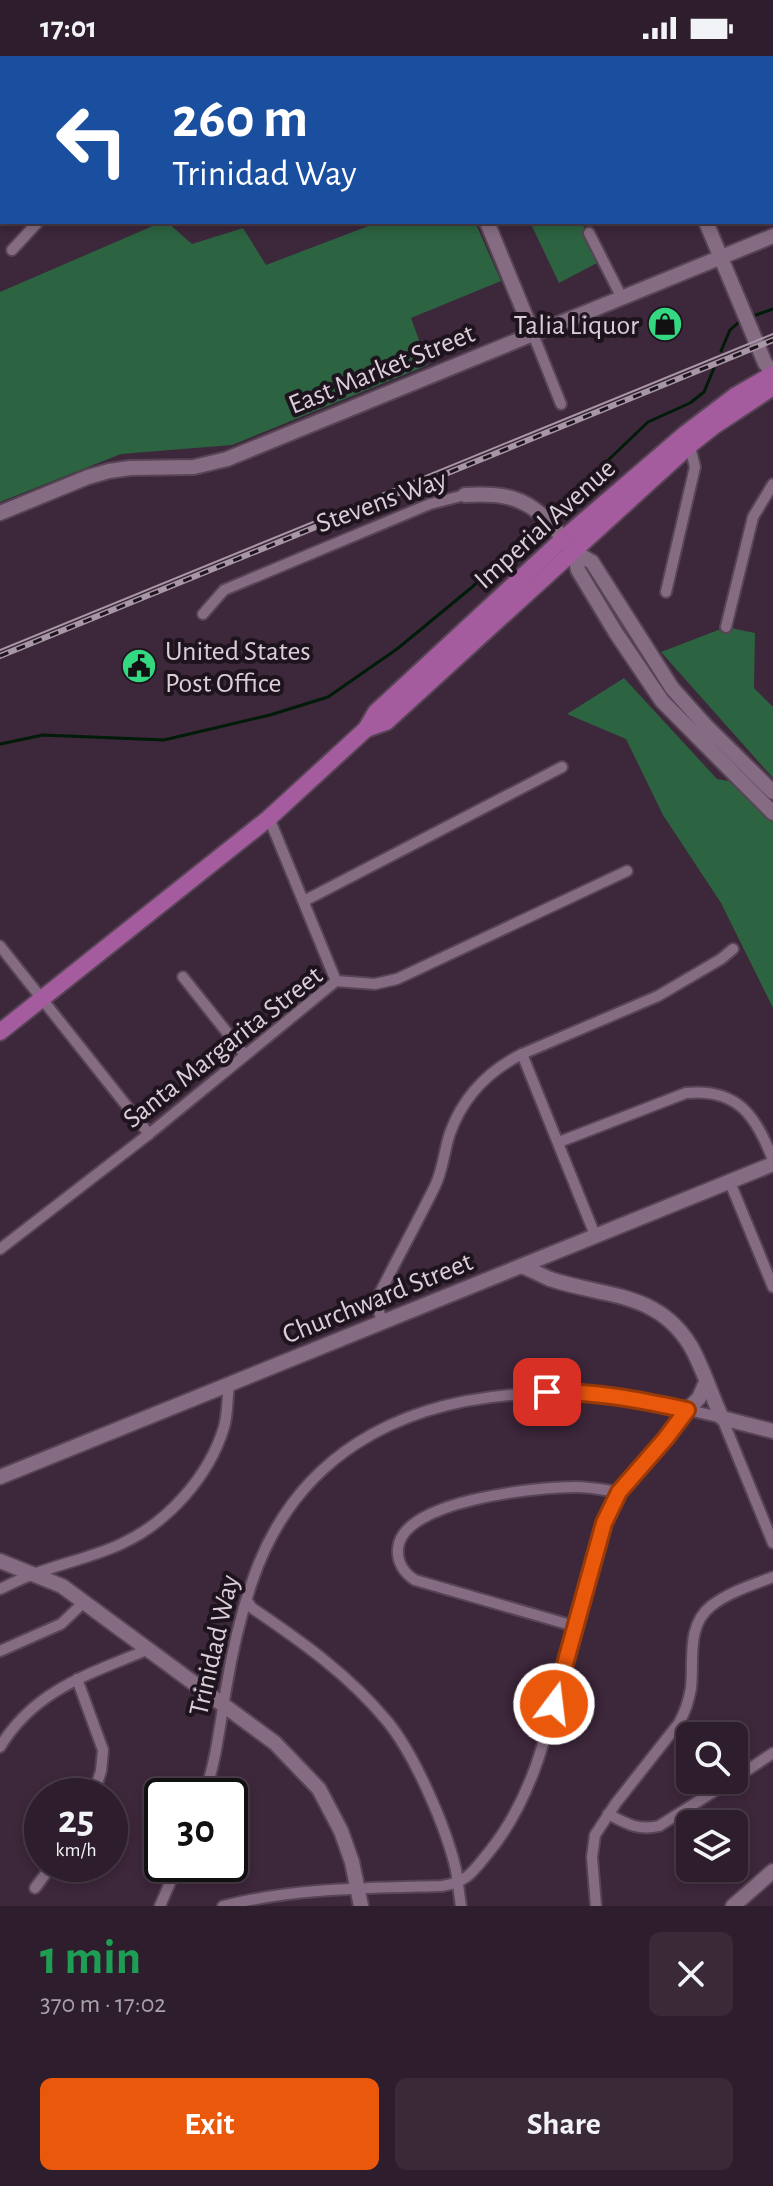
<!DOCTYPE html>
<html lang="en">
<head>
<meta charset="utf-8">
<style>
	body { margin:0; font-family:"Alegreya Sans",sans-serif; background:#3a2a38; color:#f1f3f6; height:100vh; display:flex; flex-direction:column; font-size:30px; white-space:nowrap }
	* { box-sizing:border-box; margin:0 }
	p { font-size:26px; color:#a7a2a9 }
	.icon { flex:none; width:44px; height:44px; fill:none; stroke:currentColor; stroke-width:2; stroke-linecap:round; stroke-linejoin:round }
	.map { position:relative; height:1850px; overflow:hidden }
	.details { display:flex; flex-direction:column; background:#2e1d2c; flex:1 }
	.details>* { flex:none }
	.banner { position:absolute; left:0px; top:0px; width:774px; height:168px; box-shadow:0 4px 12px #0003,0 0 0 2px #493b48; background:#1a4fa0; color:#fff; overflow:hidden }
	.controls { position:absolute; left:676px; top:1666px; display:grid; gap:16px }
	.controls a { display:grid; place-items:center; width:72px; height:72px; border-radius:12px; background:#2e1d2c; box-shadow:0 4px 12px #0003,0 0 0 2px #493b48; font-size:40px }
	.speed { position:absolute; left:24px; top:1722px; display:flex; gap:16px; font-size:40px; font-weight:700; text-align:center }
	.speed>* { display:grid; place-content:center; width:104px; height:104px; border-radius:50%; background:#2e1d2c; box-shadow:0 4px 12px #0003,0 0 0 2px #493b48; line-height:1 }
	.speed small { font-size:20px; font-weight:400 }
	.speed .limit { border:4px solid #111; border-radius:12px; background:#fff; color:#111 }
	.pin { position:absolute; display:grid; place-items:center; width:68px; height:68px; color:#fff; margin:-34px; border-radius:16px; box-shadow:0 4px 12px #0006 }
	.me { position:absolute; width:88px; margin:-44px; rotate:15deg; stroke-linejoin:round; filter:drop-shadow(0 0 6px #0008) }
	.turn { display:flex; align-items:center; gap:28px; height:168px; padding:0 40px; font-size:36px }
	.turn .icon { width:104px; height:104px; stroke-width:2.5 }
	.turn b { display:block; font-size:56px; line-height:68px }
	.round { display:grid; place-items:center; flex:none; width:84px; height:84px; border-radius:12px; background:#3a2a38 }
	.summary { display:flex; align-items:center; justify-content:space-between; height:136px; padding:0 40px }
	h1 { font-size:48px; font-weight:700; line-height:60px; color:#1e9e55 }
	.button { display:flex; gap:16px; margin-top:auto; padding:16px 40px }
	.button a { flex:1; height:92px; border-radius:12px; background:#ea580c; color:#fff; font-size:32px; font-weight:700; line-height:92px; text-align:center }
	.button a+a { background:#3a2a38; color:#f1f3f6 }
	.status { display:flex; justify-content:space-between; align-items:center; height:56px; padding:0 40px; background:#2e1d2c; direction:ltr }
	.status svg { height:22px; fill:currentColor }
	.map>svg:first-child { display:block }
	.green { fill:#2c6341 }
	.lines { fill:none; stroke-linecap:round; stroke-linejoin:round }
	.stream { stroke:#001b08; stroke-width:3 }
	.street-casing { stroke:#574455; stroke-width:14 }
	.secondary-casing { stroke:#574455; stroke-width:18 }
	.primary-casing { stroke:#574455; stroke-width:20 }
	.street { stroke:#866c83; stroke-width:10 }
	.secondary { stroke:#866c83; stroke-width:14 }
	.primary { stroke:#a45c9f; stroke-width:16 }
	.tram { stroke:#a796a5; stroke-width:2 }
	.rail-casing { stroke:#a796a5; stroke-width:6 }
	.rail { stroke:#1e141d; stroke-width:3; stroke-dasharray:9; stroke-linecap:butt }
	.route-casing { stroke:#983908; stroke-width:20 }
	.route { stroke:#ea580c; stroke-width:14 }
	.labels { text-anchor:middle; stroke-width:8; stroke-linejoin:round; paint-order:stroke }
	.poi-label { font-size:28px; fill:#dbcdd9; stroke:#1e141d; text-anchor:end }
	.street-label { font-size:28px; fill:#dbcdd9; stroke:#1e141d }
</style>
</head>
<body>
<div class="status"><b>17:01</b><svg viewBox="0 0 49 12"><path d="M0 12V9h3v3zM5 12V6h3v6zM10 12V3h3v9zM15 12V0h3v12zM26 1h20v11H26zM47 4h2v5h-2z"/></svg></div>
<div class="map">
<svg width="773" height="1850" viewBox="0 0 773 1850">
	<rect width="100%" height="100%" fill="#3d273b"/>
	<g class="green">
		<polygon points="162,166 167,166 192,188 243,172 266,209 379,166 475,166 501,225 411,262 428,309 232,389 121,398 0,446 0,236"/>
		<polygon points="530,166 582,166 597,207 559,227"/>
		<polygon points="726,571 755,577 754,632 773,651 773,722 661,596"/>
		<polygon points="624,622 717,723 773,733 773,952 721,847 663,759 626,683 567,658"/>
	</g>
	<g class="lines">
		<g class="stream">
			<polyline points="753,260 773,253"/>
			<polyline points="721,295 730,274 739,266"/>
			<polyline points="558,452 648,366 690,347 704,336 714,312"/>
			<polyline points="0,688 43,679 164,684 270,659 328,641 397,593 471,532 531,476"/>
		</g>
		<g class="street-casing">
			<g id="street">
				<polyline points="24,0 25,2"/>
				<polyline points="270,0 271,2"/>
				<polyline points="371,0 372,2"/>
				<polyline points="757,2 762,0"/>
				<polyline points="589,177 622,242"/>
				<polyline points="12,194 38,166"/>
				<polyline points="533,278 561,348"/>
				<polyline points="666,536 695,411 689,387"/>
				<polyline points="203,558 224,534 430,448 465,439"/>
				<polyline points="726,571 753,461 773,428"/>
				<polyline points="269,762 336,925"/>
				<polyline points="304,845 562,711"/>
				<polyline points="0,890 149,1078"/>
				<polyline points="183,921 245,999"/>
				<polyline points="522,998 595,1179"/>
				<path d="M559,1086L686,1037C738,1032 756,1060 773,1104"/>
				<polyline points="729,1124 773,1231"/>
				<polyline points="0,1193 149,1078 336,925 375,928 397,923 627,815"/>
				<path d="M382,1266L376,1245C395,1206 416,1169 435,1130C443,1114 444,1095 450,1077C463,1041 488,1015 522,998L658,940L721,903L733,893"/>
				<path d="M0,1533C11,1528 22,1522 34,1518C63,1507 93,1501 121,1488C167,1467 209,1421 224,1371C228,1358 227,1342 229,1329"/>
				<path d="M247,1545L252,1552C301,1585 349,1619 387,1665C415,1699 446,1771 456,1814C458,1826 459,1838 461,1850"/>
				<path d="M574,1570L415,1524C404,1517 397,1506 398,1493C401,1444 538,1431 576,1431C590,1431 605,1434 619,1436"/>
				<polyline points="0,1595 61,1568 83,1547"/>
				<polyline points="77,1623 103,1694 101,1715 93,1740"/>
				<path d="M0,1691C35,1633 90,1618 149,1593"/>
				<polyline points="734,1723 773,1697"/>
				<path d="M204,1740C216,1706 220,1668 226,1633C232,1596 240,1561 252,1526C294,1401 397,1345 524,1338C552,1336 580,1335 609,1338C647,1343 685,1353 722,1362L773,1487"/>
				<path d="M608,1758C625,1767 638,1775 659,1770L732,1724"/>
				<polyline points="35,1832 53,1808"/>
				<polyline points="160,1850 178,1808"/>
				<path d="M223,1850C294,1832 369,1832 442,1830C468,1826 473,1815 489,1796C538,1736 551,1658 570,1585C581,1546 593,1506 604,1467L619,1436L666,1382L687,1354"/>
				<path d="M596,1850L592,1801L595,1779L616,1747L679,1667C685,1656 689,1644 691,1632C694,1604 686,1570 711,1550C729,1536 752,1529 773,1521"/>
			</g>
		</g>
		<g class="secondary-casing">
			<g id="secondary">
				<polyline points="165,0 166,2"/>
				<polyline points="639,0 640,2"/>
				<polyline points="487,166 533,278"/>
				<polyline points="706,166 765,307 773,318"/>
				<path d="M465,439C502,437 525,440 551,468C567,486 570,494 592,506L672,632L706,670L773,736"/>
				<polyline points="0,457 88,421 109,415 130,412 194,411 227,403 773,180"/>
				<polyline points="574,496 578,514 616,577 662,645 773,757"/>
				<path d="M522,1210C531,1214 541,1219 550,1223C603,1241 657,1235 690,1289C703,1311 711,1339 722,1362L773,1375"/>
				<polyline points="687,1354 699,1342 706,1326"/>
				<polyline points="0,1421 773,1108"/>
				<polyline points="0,1505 62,1530 275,1687 319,1733 341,1775 352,1806 361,1850"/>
				<polyline points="733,1850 773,1815"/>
			</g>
		</g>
		<g class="primary-casing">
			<g id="primary">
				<polyline points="366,673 386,666 690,389 714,370 773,331"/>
				<polyline points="0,976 269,762 366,673 376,656 563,483 685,378 735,340 773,318"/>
			</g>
		</g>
		<use href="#street" class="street"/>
		<use href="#secondary" class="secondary"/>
		<use href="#primary" class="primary"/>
		<polyline class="tram" points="0,594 773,278"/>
		<g class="rail-casing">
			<polyline id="rail" points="0,600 773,284"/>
		</g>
		<use href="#rail" class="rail"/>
	</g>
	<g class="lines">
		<g class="route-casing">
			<path id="route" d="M547,1336C595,1335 640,1344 687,1354L666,1382L619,1436L604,1467L554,1648"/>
		</g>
		<use href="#route" class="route"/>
	</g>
	<defs>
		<g id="shop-disc" transform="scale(1.8)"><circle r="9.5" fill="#34d881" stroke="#1e141d"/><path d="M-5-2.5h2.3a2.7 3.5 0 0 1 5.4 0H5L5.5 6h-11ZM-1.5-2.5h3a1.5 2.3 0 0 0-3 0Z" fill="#111"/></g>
		<g id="civic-disc" transform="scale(1.8)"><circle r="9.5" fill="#34d881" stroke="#1e141d"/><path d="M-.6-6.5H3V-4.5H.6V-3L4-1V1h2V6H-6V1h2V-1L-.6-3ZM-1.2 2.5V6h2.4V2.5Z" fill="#111"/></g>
	</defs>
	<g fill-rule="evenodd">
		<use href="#shop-disc" x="665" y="268"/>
		<use href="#civic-disc" x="139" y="610"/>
	</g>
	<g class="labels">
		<g class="poi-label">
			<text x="639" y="278">Talia Liquor</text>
			<text x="165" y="604" text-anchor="start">United States<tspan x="165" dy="32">Post Office</tspan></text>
		</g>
		<g class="street-label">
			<text transform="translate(381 312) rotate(-22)" y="10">East Market Street</text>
			<text transform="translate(381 444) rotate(-20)" y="10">Stevens Way</text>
			<text transform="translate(544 467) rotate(-42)" y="10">Imperial Avenue</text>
			<text transform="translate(222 990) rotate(-38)" y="10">Santa Margarita Street</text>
			<text transform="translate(377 1241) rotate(-22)" y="10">Churchward Street</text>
			<text transform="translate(213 1589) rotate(-77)" y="10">Trinidad Way</text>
		</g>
	</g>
</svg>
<div class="controls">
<a><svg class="icon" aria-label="search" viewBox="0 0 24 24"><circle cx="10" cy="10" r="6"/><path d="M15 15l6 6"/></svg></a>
<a><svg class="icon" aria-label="layers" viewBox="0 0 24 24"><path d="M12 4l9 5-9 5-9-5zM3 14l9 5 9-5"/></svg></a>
</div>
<div class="speed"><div>25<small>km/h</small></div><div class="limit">30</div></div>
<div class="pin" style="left:547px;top:1336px;background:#d93025"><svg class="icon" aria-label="arrive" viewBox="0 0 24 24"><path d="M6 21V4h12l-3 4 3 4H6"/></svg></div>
<svg class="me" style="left:554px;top:1648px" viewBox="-20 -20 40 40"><circle r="17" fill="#ea580c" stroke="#fff" stroke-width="3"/><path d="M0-11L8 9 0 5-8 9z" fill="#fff"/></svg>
<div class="banner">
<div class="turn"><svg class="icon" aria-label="left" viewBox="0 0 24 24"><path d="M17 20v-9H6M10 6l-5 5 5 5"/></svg><div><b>260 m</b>Trinidad Way</div></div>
</div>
</div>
<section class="details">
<div class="summary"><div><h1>1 min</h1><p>370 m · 17:02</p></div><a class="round"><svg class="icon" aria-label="close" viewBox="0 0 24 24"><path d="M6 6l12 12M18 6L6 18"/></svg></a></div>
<div class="button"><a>Exit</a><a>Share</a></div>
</section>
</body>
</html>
